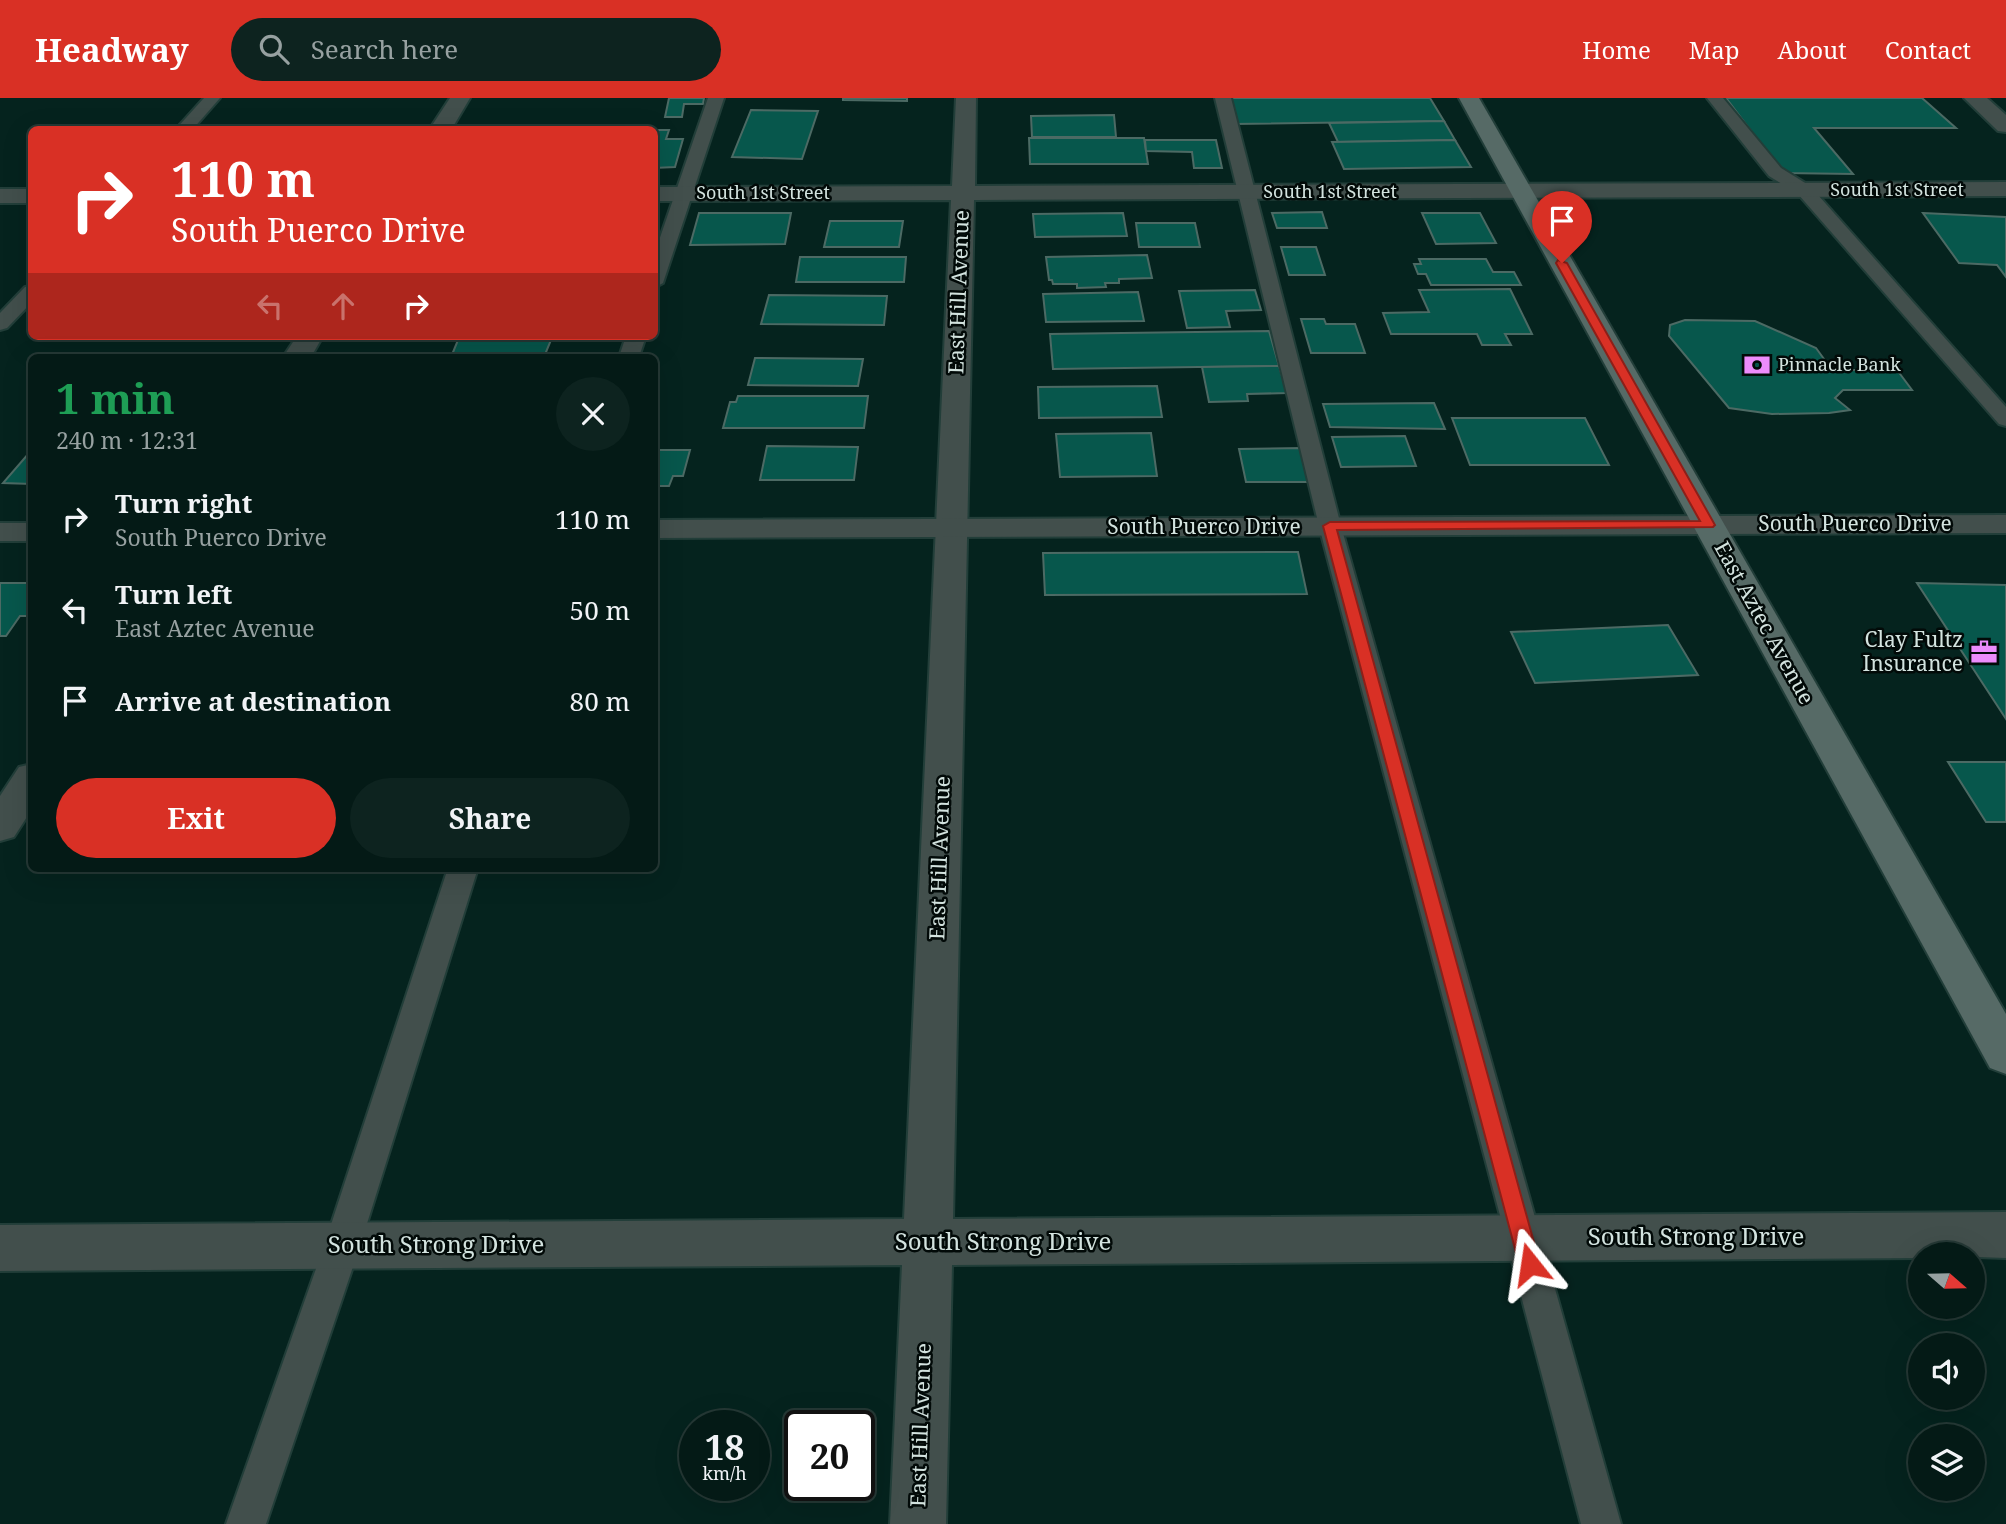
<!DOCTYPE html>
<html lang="en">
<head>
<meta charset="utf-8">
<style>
	body { margin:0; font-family:"Noto Serif",serif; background:#0d231f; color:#f1f3f6; height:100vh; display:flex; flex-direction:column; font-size:26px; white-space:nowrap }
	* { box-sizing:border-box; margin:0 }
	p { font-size:23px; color:#97a1a1 }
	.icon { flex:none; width:38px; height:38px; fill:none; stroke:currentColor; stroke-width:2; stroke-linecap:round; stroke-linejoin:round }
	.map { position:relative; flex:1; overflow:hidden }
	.panel { position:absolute; left:28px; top:256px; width:630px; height:518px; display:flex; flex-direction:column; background:#041a16; border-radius:10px; box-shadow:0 7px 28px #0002,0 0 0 2px #253835 }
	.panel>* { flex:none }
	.hud { position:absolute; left:28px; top:28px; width:630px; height:214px; border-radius:10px; box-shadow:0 7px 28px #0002,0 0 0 2px #253835; background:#d93025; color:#fff; overflow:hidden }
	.needle { width:46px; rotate:110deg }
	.fabs { position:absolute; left:1908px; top:1144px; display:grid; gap:14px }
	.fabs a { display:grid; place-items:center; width:77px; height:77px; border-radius:50%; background:#041a16; box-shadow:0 7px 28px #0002,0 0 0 2px #253835; font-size:35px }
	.speed { position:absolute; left:679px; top:1312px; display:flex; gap:14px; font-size:35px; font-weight:700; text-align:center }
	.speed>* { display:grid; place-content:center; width:91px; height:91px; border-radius:50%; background:#041a16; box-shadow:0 7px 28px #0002,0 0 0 2px #253835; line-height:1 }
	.speed small { font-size:18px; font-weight:400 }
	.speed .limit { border:4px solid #111; border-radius:10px; background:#fff; color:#111 }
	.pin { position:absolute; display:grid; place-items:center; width:60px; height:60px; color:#fff; margin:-72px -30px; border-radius:50% 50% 50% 0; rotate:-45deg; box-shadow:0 0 7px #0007 }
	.pin .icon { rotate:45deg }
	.me { position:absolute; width:77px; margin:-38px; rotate:345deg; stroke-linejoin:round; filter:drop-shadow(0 0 5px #0008) }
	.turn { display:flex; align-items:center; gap:24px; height:147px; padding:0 28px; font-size:32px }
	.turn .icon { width:91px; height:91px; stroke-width:2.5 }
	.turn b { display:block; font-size:49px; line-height:60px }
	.lanes { display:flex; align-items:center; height:66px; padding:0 28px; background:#0003; justify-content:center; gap:35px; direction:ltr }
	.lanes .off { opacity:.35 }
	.round { display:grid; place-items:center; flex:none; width:74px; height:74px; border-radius:37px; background:#0d231f }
	.head { display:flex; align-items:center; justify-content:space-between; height:119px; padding:0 28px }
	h1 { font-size:42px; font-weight:700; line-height:52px; color:#1e9e55 }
	.action { display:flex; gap:14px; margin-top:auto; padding:14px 28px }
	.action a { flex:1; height:80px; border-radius:42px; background:#d93025; color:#fff; font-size:28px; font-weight:700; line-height:80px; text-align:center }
	.action a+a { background:#0d231f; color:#f1f3f6 }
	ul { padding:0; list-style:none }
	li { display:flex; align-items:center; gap:21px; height:91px; padding:0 28px }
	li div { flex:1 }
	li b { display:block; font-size:26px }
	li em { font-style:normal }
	header { display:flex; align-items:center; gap:42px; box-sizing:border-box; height:98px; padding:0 35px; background:#d93025; color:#fff }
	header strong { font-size:33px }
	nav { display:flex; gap:38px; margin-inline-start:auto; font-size:24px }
	.search { width:490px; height:63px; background:#0d231f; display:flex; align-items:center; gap:18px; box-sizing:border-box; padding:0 24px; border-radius:38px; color:#97a1a1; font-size:26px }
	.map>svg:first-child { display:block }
	.building { fill:#07574c; stroke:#4c6a64; stroke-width:2 }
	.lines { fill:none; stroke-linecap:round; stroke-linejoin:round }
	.service-casing { stroke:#223e39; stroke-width:4 }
	.minor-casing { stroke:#223e39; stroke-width:4 }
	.tertiary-casing { stroke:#223e39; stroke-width:4 }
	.secondary-casing { stroke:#223e39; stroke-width:4 }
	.service { fill:#424f4c; fill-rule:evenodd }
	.minor { fill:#424f4c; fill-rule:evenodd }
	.tertiary { fill:#424f4c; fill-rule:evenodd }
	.secondary { fill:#566a66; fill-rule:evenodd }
	.route { fill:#d93025; stroke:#8d1f18; stroke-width:2 }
	.labels { text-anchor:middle; stroke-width:5; stroke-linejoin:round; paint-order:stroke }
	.far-street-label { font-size:18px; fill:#d3e3df; stroke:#020a08 }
	.far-poi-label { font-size:18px; fill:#d3e3df; stroke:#020a08; text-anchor:start }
	.street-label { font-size:21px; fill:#d3e3df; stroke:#020a08 }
	.poi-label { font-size:21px; fill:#d3e3df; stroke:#020a08; text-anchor:end }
	.near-street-label { font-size:24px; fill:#d3e3df; stroke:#020a08 }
</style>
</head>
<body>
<header>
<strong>Headway</strong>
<div class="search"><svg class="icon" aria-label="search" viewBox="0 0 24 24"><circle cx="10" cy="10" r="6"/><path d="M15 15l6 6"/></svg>Search here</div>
<nav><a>Home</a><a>Map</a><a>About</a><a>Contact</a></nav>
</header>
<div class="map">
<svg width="2006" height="1426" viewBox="0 0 2006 1426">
	<rect width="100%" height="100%" fill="#05231e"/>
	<g class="building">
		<polygon points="669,0 704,0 703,6 684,6 682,19 665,19"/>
		<polygon points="843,0 907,0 907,3 843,2"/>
		<polygon points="1225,0 1430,0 1444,23 1234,26"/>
		<polygon points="1726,0 1922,0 1956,30 1814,30 1853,76 1783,75"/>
		<polygon points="751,12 818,13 802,61 732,59"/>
		<polygon points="1114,17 1116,39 1032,39 1031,18"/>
		<polygon points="1444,23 1455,42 1338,44 1329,25"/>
		<polygon points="509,27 538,27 535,32 506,32"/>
		<polygon points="654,32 669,32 666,41 683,41 675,69 654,70"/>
		<polygon points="1029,40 1144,40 1148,66 1030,66"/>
		<polygon points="1145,42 1216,42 1222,70 1194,70 1192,54 1146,53"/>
		<polygon points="1455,42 1471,69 1344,71 1332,44"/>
		<polygon points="1322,114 1327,130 1277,130 1272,115"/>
		<polygon points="699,115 791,115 785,146 690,147"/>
		<polygon points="1123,115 1127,138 1035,139 1033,116"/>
		<polygon points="1422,115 1480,115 1496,145 1436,146"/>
		<polygon points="1923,115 2006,119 2006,179 1997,167 1959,165"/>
		<polygon points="830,123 903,123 899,149 824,149"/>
		<polygon points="1136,125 1195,125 1200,149 1139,149"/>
		<polygon points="1281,149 1316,149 1325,177 1289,177"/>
		<polygon points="1147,157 1152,180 1119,181 1119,185 1105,185 1106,189 1077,190 1077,186 1053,186 1052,182 1049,182 1046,159"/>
		<polygon points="800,159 906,159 904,184 796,184"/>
		<polygon points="1419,161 1486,161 1493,174 1514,174 1521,187 1431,187 1426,176 1418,176 1414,166 1421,166"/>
		<polygon points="1510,191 1532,236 1505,236 1511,247 1482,247 1477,236 1391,236 1383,215 1429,214 1419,192"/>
		<polygon points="1255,192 1261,212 1226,213 1230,229 1187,230 1179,193"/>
		<polygon points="1138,194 1144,223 1046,224 1043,196"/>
		<polygon points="769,197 887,198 884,227 761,226"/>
		<polygon points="1301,221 1324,221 1326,226 1355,226 1365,255 1311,255"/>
		<polygon points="1685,222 1755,223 1816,250 1832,272 1897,272 1912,292 1843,292 1835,300 1850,312 1829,315 1772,316 1729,310 1669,238 1670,227"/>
		<polygon points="1269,233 1279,268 1053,271 1050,236"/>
		<polygon points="458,242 551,242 544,259 451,259"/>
		<polygon points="755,260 863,261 858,288 748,287"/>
		<polygon points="1279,268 1287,295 1247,296 1248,303 1209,304 1202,269"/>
		<polygon points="1157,288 1162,319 1039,320 1038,289"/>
		<polygon points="738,298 868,298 864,330 723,330 730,304 736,304"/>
		<polygon points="1434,305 1445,331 1330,329 1323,306"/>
		<polygon points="1452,320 1585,320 1609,367 1470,367"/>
		<polygon points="1151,335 1157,378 1060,379 1056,336"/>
		<polygon points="1405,338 1416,368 1341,369 1332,339"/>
		<polygon points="767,348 858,349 854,382 760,382"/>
		<polygon points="1302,350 1311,384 1246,384 1239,351"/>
		<polygon points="654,352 690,352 683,378 673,378 669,388 654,388"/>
		<polygon points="29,355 32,355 32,386 3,385"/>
		<polygon points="1298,454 1307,496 1045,497 1043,455"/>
		<polygon points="0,485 32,485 32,513 28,518 20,518 6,538 0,538"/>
		<polygon points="1917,485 2006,487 2006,621"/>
		<polygon points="1668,527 1698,577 1535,585 1511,534"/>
		<polygon points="1948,664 2006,664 2006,724 1986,724"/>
	</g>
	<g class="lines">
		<g class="service-casing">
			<g id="service">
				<polygon points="204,0 220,0 192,32 175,32"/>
				<polygon points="708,0 724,0 663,185 654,190 654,157"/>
				<polygon points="1215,0 1231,0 1341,428 1621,1426 1581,1426 1319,428"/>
				<polygon points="1707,0 1723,0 1781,70 1810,88 2006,309 2006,328 1999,326 1798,96 1769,78"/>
				<polygon points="32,188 32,204 7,230 0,232 0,215 25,189"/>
				<polygon points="626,238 646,238 639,259 619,259"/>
				<polygon points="448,770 478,770 360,1148 266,1426 226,1426 324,1148"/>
			</g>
		</g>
		<g class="minor-casing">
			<g id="minor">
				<polygon points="450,0 470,0 451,32 429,32"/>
				<polygon points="956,0 976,0 975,88 2006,84 2006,98 974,102 953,1121 2006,1114 2006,1160 1920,1157 1920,1160 952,1167 946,1426 890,1426 902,1167 0,1173 0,1127 904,1121 951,102 654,103 654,89 952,88"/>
				<polygon points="1964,0 1987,0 2006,17 2006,34 1998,33"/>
				<rect x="0" y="91" width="32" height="14"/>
				<polygon points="297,238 323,238 311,259 283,259"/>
				<polygon points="32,666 32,711 14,739 0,743 0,698 19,669"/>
			</g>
		</g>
		<g class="tertiary-casing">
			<g id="tertiary">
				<polygon points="2006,417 2006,435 654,440 654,422"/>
				<rect x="0" y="425" width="32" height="18"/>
			</g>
		</g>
		<g class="secondary-casing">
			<polygon id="secondary" points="1459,0 1479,0 2006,916 2006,976 1990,970"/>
		</g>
		<use href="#service" class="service"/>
		<use href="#minor" class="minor"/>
		<use href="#tertiary" class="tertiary"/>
		<use href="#secondary" class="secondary"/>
	</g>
	<polygon class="route" points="1558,162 1567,165 1715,427 1713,429 1337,432 1540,1166 1537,1173 1530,1176 1522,1173 1519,1166 1323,428 1330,424 1700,423 1556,165"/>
	<defs>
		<g id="bank-bare" transform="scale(2.1)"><path d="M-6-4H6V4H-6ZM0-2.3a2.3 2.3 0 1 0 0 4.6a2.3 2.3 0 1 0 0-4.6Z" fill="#ec8cfb" stroke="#020a08" stroke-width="2.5" paint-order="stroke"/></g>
		<g id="office-bare" transform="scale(2.1)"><path d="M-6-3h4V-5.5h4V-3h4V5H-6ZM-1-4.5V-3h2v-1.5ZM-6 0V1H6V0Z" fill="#ec8cfb" stroke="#020a08" stroke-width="2.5" paint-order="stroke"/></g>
	</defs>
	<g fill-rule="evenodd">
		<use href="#bank-bare" x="1757" y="267"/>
		<use href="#office-bare" x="1984" y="554"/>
	</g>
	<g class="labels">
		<g class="far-street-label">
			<text x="1897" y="98">South 1st Street</text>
			<text x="1330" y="100">South 1st Street</text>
			<text x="763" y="101">South 1st Street</text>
		</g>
		<g class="far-poi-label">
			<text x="1778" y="273">Pinnacle Bank</text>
		</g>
		<g class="street-label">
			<text transform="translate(959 194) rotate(-88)" y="7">East Hill Avenue</text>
			<text x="1855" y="433">South Puerco Drive</text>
			<text x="1204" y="436">South Puerco Drive</text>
			<text transform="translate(1764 525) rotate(61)" y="7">East Aztec Avenue</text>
			<text transform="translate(940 760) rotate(-88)" y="7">East Hill Avenue</text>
			<text transform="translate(921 1327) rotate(-88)" y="7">East Hill Avenue</text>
		</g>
		<g class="poi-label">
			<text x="1963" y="549">Clay Fultz<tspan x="1963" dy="24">Insurance</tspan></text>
		</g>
		<g class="near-street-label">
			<text x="1696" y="1147">South Strong Drive</text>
			<text x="1003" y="1152">South Strong Drive</text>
			<text x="436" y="1155">South Strong Drive</text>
		</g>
	</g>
</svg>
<div class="fabs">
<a><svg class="needle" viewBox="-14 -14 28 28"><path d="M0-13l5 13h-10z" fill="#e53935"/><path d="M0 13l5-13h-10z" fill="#97a1a1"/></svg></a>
<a><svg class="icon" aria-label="sound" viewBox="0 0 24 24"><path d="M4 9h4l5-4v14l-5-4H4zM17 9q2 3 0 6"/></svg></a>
<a><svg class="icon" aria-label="layers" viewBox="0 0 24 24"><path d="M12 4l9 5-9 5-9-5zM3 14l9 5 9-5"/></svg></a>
</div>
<div class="speed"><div>18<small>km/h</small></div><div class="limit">20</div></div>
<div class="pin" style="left:1562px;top:165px;background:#d93025"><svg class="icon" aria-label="arrive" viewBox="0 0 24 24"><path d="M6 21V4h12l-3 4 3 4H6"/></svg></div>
<svg class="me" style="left:1530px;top:1166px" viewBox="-20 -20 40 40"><path d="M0-17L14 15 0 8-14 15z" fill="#d93025" stroke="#fff" stroke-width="4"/></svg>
<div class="hud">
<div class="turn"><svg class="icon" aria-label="right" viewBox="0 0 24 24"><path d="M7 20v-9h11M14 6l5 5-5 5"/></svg><div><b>110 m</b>South Puerco Drive</div></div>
<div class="lanes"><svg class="icon off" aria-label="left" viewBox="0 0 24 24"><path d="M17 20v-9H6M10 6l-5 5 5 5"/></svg><svg class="icon off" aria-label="ahead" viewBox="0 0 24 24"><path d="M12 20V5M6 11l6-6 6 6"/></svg><svg class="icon" aria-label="right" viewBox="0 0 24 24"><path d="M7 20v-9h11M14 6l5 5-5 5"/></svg></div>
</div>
<section class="panel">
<div class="head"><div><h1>1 min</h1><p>240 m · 12:31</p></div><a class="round"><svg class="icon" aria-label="close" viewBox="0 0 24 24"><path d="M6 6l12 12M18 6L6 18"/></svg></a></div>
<ul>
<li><svg class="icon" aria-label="right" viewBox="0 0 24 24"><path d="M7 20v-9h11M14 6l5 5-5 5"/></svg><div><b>Turn right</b><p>South Puerco Drive</p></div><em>110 m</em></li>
<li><svg class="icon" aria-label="left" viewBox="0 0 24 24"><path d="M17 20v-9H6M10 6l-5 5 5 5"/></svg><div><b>Turn left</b><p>East Aztec Avenue</p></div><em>50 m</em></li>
<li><svg class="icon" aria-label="arrive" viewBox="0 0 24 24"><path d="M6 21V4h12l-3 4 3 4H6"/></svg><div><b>Arrive at destination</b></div><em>80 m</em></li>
</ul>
<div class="action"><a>Exit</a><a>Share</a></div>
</section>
</div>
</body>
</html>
